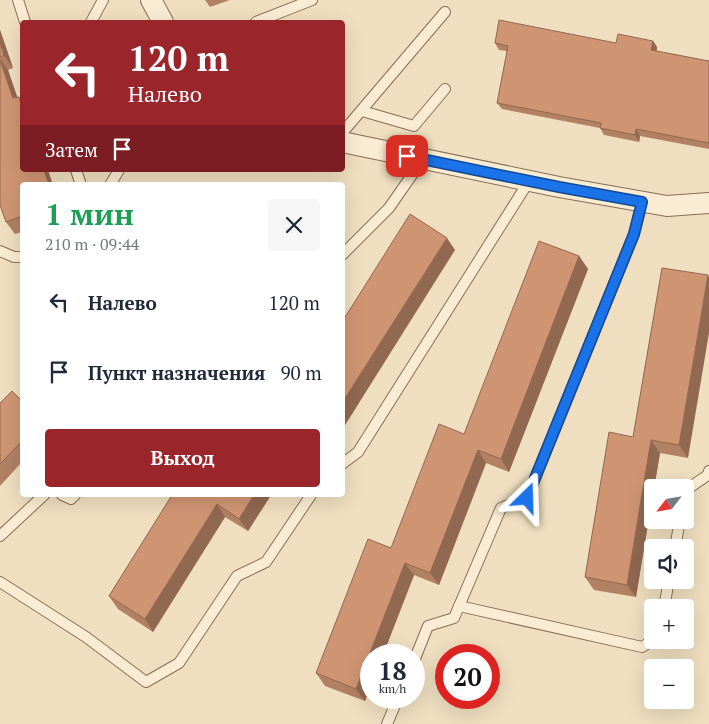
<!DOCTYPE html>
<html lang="ru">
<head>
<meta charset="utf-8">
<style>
	body { margin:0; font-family:"PT Serif",serif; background:#f6f6f7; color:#1f2937; height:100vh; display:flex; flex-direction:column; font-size:19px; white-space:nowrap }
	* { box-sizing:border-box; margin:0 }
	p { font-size:16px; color:#747a83 }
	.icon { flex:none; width:28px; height:28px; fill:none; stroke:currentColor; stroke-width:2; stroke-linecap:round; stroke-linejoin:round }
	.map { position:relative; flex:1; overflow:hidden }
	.details { position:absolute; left:20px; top:182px; width:325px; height:315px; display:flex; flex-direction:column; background:#fff; border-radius:5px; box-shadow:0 5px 20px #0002 }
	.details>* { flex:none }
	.top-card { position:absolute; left:20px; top:20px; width:325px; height:152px; border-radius:5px; box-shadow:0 5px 20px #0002; background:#9a252b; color:#fff; overflow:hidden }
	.needle { width:32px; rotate:239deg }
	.tools { position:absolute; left:644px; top:479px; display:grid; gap:10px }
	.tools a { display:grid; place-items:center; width:50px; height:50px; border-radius:5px; background:#fff; box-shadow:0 5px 20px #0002; font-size:25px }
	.speed { position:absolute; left:360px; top:644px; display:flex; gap:10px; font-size:25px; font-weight:700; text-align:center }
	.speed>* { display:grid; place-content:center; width:65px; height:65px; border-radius:50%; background:#fff; box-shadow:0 5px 20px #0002; line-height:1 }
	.speed small { font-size:12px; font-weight:400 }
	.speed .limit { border:8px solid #d22; background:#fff; color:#111 }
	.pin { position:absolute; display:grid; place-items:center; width:42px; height:42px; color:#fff; margin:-21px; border-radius:10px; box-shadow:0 2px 8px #0006 }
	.me { position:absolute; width:55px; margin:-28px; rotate:22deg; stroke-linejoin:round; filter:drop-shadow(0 0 4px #0008) }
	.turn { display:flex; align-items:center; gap:18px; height:105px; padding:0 25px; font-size:22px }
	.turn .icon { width:65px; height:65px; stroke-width:2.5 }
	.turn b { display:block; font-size:35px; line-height:42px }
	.then { display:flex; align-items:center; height:48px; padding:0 25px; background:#0003; gap:10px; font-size:19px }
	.round { display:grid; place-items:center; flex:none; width:52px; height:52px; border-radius:5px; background:#f6f6f7 }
	.headline { display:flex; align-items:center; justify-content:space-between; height:85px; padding:0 25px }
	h1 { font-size:30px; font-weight:700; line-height:38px; color:#1e9e55 }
	.cta { display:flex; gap:10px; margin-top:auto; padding:10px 25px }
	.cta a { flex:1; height:58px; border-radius:5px; background:#9a252b; color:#fff; font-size:20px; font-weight:700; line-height:58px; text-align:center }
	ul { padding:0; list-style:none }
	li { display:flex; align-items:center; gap:15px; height:70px; padding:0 25px }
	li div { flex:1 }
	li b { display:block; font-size:19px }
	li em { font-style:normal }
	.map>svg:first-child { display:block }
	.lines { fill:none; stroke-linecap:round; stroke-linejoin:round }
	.service-casing { stroke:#886f57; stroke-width:12 }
	.minor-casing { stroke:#886f57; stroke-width:22 }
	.service { stroke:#faecd2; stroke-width:10 }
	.minor { stroke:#faecd2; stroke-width:20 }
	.wall { fill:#b28063 }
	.shaded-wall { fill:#916850 }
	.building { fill:#cf9573; stroke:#916850 }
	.route-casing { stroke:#114b97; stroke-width:12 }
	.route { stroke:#1a73e8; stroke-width:9 }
</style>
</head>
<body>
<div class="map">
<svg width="709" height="724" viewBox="0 0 709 724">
	<rect width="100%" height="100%" fill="#efdebf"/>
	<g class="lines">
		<g class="service-casing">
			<g id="service">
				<polyline points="18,0 25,22"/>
				<polyline points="91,22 103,0"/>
				<polyline points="256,22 312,0"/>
				<polyline points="362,111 414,126 445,89"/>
				<polyline points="342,133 445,12"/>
				<polyline points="76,170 81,185"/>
				<polyline points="110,185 119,170"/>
				<polyline points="0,251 14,257 22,257"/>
				<polyline points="342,255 389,208 423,159"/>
				<polyline points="342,464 358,452 529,181"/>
				<polyline points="62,495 71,499 75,495"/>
				<polyline points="685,496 686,490 708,475 709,471"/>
				<polyline points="0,536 44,495"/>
				<polyline points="675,548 680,520"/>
				<polyline points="0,582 86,637 146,682 179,663 237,576 266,562 311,495"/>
				<polyline points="459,606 642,647 653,640"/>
				<polyline points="664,608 669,580"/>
				<polyline points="414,661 428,626 454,618 501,508 527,498 634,234 642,202"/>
				<polyline points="387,724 398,698"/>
			</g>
		</g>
		<g class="minor-casing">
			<g id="minor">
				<polyline points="151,0 163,22"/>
				<polyline points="342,142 559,187 667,206 709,203"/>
			</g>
		</g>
		<use href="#service" class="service"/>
		<use href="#minor" class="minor"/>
	</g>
	<g class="wall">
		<polygon points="205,0 230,0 210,7"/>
		<polygon points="0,30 13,68 8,70 17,97 22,185 22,232 15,234 6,222 0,205"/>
		<polygon points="653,41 657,47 657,51 709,61 709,149 640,136 639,142 604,135 600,128 502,109 497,103 507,51 499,50 495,43 616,43"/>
		<polygon points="579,256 588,269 509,472 486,463 439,585 414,575 365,701 325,686 316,673 391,548"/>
		<polygon points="662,268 688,458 660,453 636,597 594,590 585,577 633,437"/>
		<polygon points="22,401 22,462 0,486 0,403"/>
		<polygon points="172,495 271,495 248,531 225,517 153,632 118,609 109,596"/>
	</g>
	<g class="shaded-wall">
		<polygon points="0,30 13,68 4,55 0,43"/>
		<polygon points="653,41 657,47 656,56 651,50"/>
		<polygon points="0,59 8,70 22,111 13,98"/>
		<polygon points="636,129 640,136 639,142 635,135"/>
		<polygon points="44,170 48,170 53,185 49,185"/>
		<polygon points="447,238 455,250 342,430 342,403"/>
		<polygon points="579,256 588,269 509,472 501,459"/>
		<polygon points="708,275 709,277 709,333 688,458 679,445"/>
		<polygon points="651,440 660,453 654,488 652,488 652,499 636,597 627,585"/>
		<polygon points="478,450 486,463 439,585 430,573"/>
		<polygon points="254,495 271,495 248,531 239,519"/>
		<polygon points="217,504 225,517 153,632 145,619"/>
		<polygon points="405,563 414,575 383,655 371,655 371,685 365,701 356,689"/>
	</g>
	<g class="building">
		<polygon points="499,20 616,43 618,34 653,41 651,50 709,61 709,143 636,129 635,135 600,128 601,123 497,103 508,46 495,43"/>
		<polygon points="0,43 4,55 0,57"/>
		<polygon points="0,60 13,98 19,97 22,108 22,170 44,170 49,185 22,185 22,216 6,222 0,205"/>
		<polygon points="410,214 447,238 342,403 342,322"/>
		<polygon points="539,241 579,256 501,459 478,450 430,573 405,563 356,689 316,673 368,539 391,548 439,424 464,434"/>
		<polygon points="662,268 708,275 679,445 651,440 627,585 585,577 609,432 633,437"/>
		<polygon points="12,391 22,401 22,441 0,464 0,403"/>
		<polygon points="172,495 254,495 239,519 217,504 145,619 109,596"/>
	</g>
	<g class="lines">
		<g class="route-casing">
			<polyline id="route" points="407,156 559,187 642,202 634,234 527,498"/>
		</g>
		<use href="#route" class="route"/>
	</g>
</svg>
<div class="tools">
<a><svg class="needle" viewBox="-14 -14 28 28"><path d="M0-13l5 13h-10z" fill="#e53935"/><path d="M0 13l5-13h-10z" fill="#747a83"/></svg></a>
<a><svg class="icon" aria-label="sound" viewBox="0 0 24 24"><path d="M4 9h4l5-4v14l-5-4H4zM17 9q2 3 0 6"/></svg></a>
<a>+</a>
<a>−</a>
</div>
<div class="speed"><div>18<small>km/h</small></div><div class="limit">20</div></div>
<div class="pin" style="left:407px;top:156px;background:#d93025"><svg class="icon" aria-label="arrive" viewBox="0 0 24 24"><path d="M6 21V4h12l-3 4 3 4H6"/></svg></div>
<svg class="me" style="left:527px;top:498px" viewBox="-20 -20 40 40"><path d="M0-17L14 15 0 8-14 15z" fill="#1a73e8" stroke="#fff" stroke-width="4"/></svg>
<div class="top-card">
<div class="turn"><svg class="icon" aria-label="left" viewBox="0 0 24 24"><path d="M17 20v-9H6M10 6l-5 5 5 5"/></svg><div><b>120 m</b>Налево</div></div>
<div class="then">Затем<svg class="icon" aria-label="arrive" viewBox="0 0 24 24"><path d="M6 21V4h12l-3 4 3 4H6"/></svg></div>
</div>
<section class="details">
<div class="headline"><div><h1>1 мин</h1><p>210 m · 09:44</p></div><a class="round"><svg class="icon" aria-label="close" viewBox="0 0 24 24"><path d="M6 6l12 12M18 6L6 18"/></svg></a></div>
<ul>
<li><svg class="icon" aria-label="left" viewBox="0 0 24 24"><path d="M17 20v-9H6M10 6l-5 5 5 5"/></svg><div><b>Налево</b></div><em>120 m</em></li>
<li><svg class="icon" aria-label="arrive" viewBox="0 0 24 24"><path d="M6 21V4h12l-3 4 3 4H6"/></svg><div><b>Пункт назначения</b></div><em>90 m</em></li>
</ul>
<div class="cta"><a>Выход</a></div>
</section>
</div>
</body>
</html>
